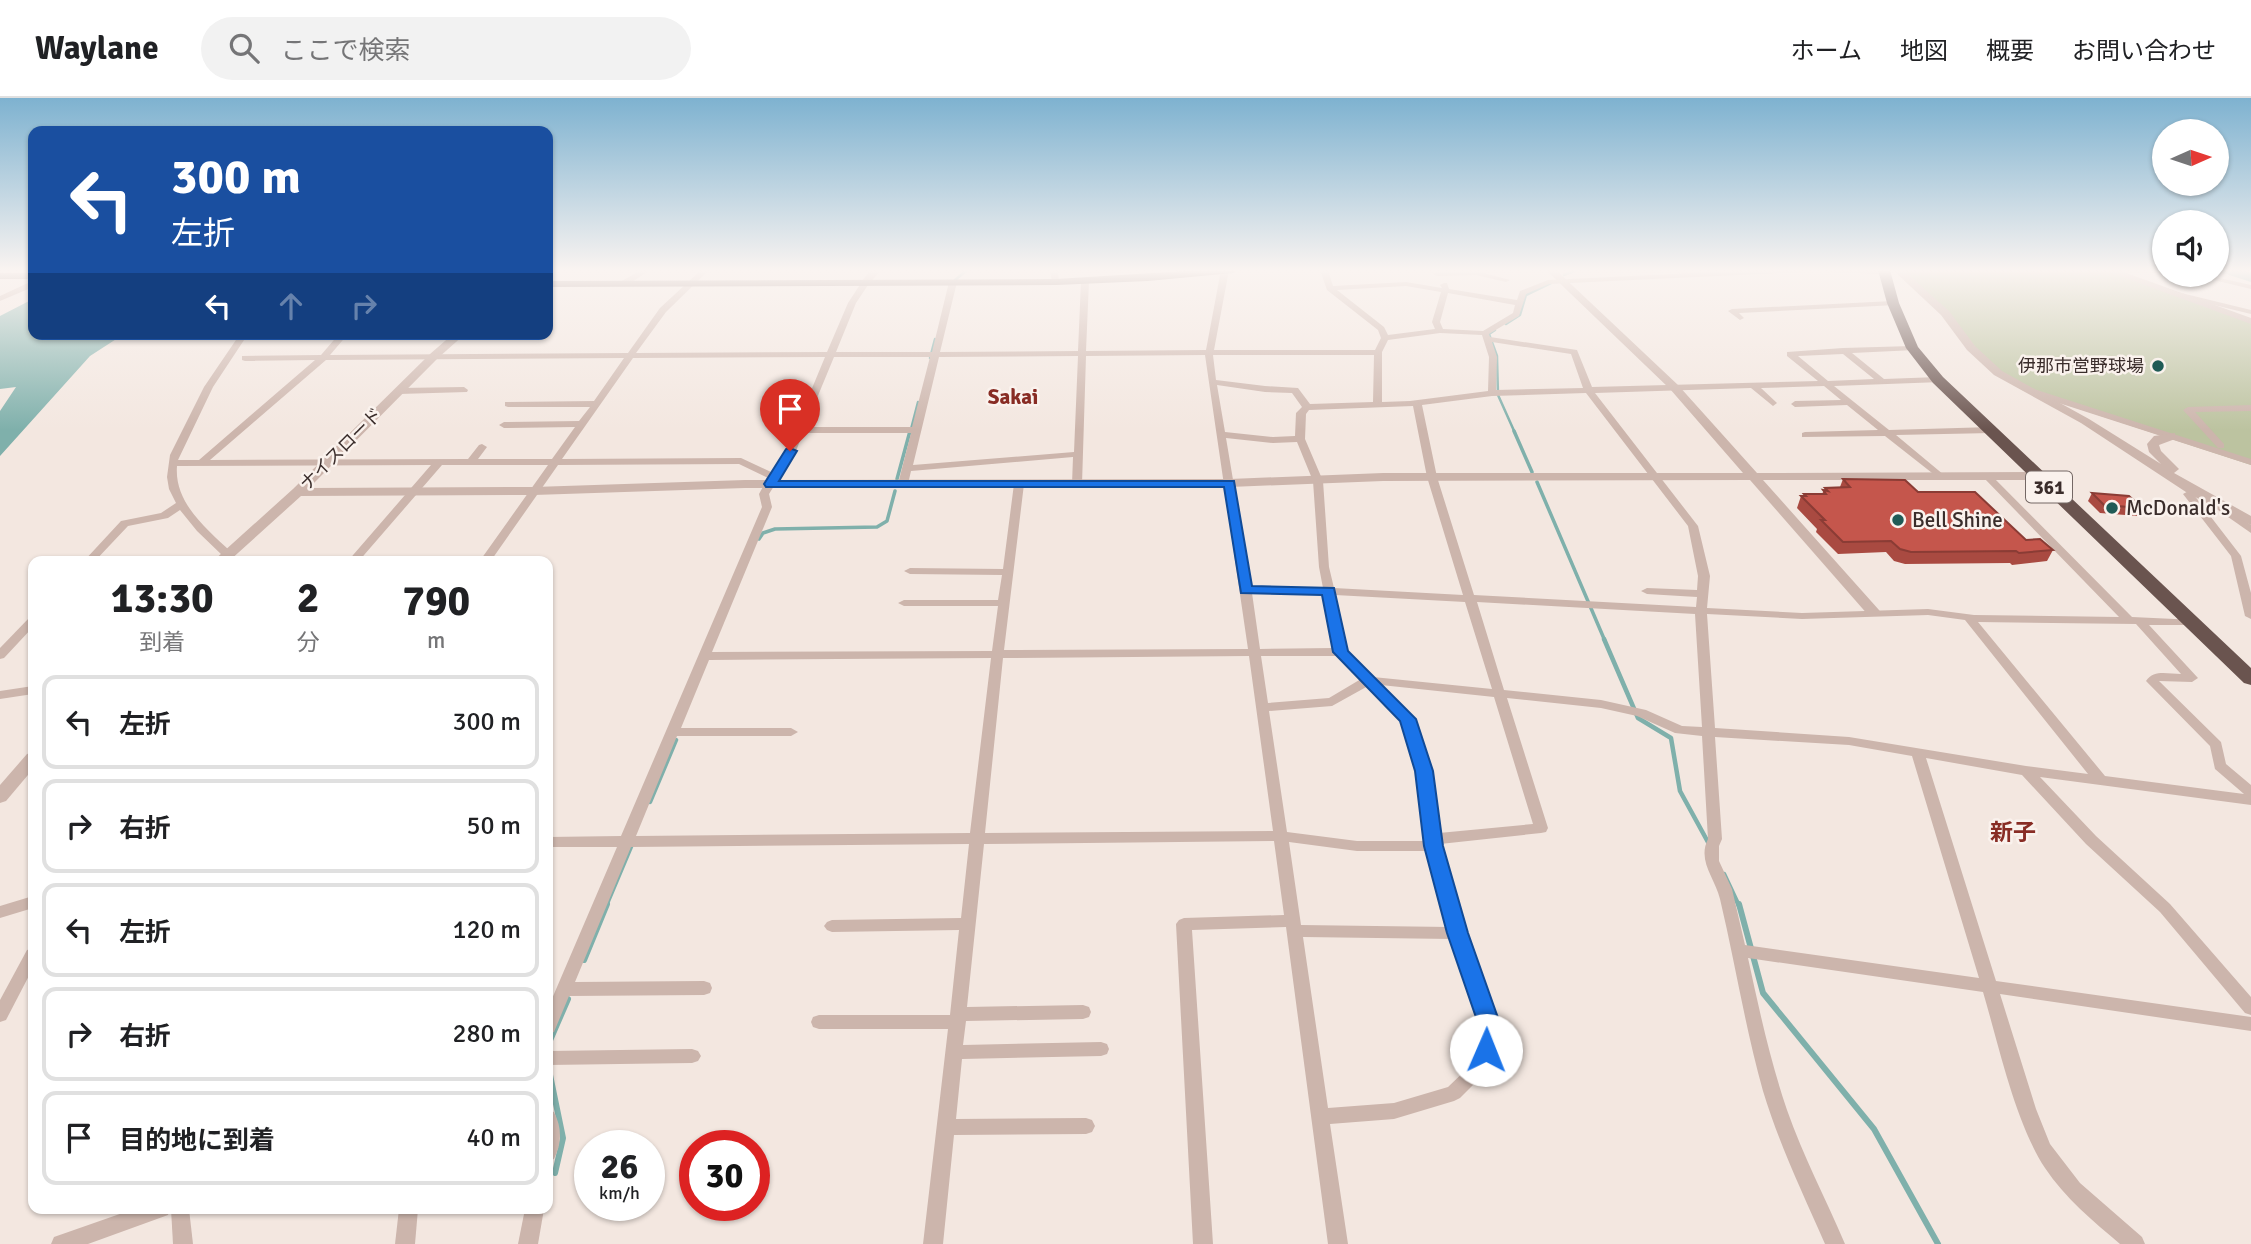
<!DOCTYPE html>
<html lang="ja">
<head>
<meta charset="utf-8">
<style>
	body { margin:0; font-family:Signika,"Noto Sans JP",sans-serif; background:#f2f2f2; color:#202124; height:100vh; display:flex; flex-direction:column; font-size:26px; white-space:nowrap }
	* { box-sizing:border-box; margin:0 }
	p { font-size:23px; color:#757577 }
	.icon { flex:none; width:38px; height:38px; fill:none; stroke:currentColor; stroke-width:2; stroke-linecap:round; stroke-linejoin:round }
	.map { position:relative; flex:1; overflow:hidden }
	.panel { position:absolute; left:28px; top:458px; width:525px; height:658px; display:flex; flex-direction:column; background:#fff; border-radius:14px; box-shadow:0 2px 5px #0004 }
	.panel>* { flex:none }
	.banner { position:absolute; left:28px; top:28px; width:525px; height:214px; border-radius:14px; box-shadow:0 2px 5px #0004; background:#1a4fa0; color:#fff; overflow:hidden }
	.needle { width:46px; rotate:87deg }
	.fabs { position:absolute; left:2152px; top:21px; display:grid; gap:14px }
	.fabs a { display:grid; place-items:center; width:77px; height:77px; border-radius:50%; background:#fff; box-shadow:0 2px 5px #0004; font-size:35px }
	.speed { position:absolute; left:574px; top:1032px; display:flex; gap:14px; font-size:35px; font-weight:700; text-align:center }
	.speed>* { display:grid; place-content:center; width:91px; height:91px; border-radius:50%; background:#fff; box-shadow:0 2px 5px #0004; line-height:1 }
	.speed small { font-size:18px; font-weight:400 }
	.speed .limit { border:10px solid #d22; background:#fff; color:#111 }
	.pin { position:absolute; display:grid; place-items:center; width:60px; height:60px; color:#fff; margin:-72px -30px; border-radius:50% 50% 50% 0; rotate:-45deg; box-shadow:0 0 7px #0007 }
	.pin .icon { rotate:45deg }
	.me { position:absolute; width:77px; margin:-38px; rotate:1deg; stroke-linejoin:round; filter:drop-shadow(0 0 5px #0008) }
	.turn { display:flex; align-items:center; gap:24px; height:147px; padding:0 28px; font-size:32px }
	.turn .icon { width:91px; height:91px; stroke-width:2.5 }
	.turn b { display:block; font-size:49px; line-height:60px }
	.lanes { display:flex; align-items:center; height:66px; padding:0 28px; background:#0003; justify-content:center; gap:35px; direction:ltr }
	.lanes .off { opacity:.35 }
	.eta { display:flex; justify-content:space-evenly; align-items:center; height:119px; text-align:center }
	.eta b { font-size:42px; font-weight:700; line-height:49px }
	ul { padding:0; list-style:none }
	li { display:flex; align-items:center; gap:21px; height:94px; margin:0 14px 10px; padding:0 14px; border:4px solid #e0e0e0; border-radius:14px }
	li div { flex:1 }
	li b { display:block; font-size:26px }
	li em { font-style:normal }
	header { display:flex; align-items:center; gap:42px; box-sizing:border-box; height:98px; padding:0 35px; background:#fff; border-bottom:2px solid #e0e0e0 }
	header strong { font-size:33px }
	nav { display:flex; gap:38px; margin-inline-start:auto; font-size:24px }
	.search { width:490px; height:63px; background:#f2f2f2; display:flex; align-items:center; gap:18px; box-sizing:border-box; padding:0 24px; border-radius:38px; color:#757577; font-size:26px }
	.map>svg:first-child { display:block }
	.green { fill:#bcc3a0 }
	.water { fill:#7fb0ab }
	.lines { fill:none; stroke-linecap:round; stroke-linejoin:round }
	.stream-far3 { stroke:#7fb0ab; stroke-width:2.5 }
	.stream-far2 { stroke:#7fb0ab; stroke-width:3.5 }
	.stream-far1 { stroke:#7fb0ab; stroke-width:4.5 }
	.stream { stroke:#7fb0ab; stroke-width:6 }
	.river { fill:#7fb0ab; fill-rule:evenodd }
	.minor { fill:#ccb5ac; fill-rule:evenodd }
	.tertiary { fill:#ccb5ac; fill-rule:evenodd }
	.primary { fill:#7b615c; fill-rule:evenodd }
	.trunk { fill:#6a544f; fill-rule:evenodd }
	.wall { fill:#a94a41 }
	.building { fill:#c5564c; stroke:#8a3c35; stroke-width:2 }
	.route { fill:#1a73e8; stroke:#114b97; stroke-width:2 }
	.poi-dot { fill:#205b56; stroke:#faf2ed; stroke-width:2.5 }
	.labels { text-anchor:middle; stroke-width:5; stroke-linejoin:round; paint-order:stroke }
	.far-poi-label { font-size:18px; fill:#3a2d2b; stroke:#faf2ed; text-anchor:end }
	.far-street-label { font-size:18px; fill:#3a2d2b; stroke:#faf2ed }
	.shield { fill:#faf2ed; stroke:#746865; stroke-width:2 }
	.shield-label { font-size:19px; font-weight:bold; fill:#3a2d2b }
	.far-quarter-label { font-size:21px; font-weight:bold; fill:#882c24; stroke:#faf2ed }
	.poi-label { font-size:21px; fill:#3a2d2b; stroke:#faf2ed; text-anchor:start }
	.neighbourhood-label { font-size:23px; font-weight:bold; fill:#882c24; stroke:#faf2ed }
</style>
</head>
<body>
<header>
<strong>Waylane</strong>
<div class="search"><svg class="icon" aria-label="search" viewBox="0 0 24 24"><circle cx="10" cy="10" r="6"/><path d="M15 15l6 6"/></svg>ここで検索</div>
<nav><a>ホーム</a><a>地図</a><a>概要</a><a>お問い合わせ</a></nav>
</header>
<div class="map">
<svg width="2251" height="1146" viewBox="0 0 2251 1146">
	<rect width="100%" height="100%" fill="#f3e7e0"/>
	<polygon class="green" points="1896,172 2106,172 2251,224 2251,367 2024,293 1993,275 1941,215"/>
	<polygon class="water" points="33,201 33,236 124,236 90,258 0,358 0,313 16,289 0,291 0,218"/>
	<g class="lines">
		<g class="stream-far3">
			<polyline points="1564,177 1576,172"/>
			<polyline points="955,182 967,172"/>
			<polyline points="1506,226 1520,217 1526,197 1551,185"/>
			<polyline points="1495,232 1489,236 1497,258 1498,297 1515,335"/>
			<polyline points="930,260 935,241"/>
			<polyline points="910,335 918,304"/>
		</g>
		<g class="stream-far2">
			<polyline points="1514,333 1532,374"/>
			<polyline points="897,381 910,333"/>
			<polyline points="1537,384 1605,543"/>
			<polyline points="759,441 763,435 775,431 877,429 887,423 895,393"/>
		</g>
		<g class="stream-far1">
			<polyline points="1604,541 1638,620 1671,640 1680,693 1709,746"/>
			<polyline points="650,704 676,642"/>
			<polyline points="1724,776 1739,808"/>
			<polyline points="606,808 633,744"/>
		</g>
		<g class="stream">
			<polyline points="1739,806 1763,895 1874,1031 1938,1146"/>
			<polyline points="584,862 607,806"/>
			<polyline points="548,947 568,901"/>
			<polyline points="548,967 563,1040 555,1075"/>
		</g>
		<polygon class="river" points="2221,172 2242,172 2251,175 2251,184 2223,175"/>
		<g class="minor">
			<polygon points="641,172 650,172 626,188 620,188 620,184"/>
			<path d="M701,172H709L666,214L636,255L827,254L848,205L863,182H866L870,184L856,205L836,254H932L949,184L953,182L957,184L940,254L1078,253L1081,183L1085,181L1089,183L1086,253L1206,252L1221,172H1229L1214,252H1375L1381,240L1378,232L1327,192L1320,172H1328L1333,188L1406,184L1442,190L1440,187L1444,185H1447L1449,191L1517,202L1520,193L1548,182L1757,172H1805L1801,174L1549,186L1526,196L1519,218L1489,236L1490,239L1577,252L1592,289L1818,283L1787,258V254L1843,250L1912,248L1916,250L1915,252L1852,255L1884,281L1938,279L1941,280V284L1834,288L1889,332L1992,329L1997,332L1992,335L1896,337L1944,377L1946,379L1941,382L1885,338L1802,339V335L1805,334L1878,332L1847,307L1795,309L1791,306L1795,303L1841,302L1824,288L1761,290L1777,305L1773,308L1751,290L1595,295L1698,428L1710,478L1707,510L1802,515L1928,511L1974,517L2119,519L1984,380V376H1990L2132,519L2196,522L2198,524L2192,527H2149L2198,580L2192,584L2159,583L2221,644L2226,666L2251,687V707L2040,679L2096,738L2170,806L2251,899V917L2245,915L2160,814L2086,746L2022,677L1926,660L1996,883L2251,919V933L2000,896L2036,1011L2050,1046L2080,1085L2142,1139L2145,1146H2120C2093,1123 2065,1100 2045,1070C2015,1024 1999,948 1983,894L1748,860C1759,911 1770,962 1787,1012C1803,1058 1826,1101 1845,1146H1825C1803,1096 1779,1046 1763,993C1745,929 1735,864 1720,801C1715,780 1697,763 1708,741L1702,638L1675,635L1637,618L1601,610L1507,600L1548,730L1546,734L1541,735L1440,746L1466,835L1500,934L1489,969L1486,974L1460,1000L1454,1003L1394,1021L1330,1026L1348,1146H1328L1286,829L1192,832L1213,1146H1193L1176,826L1179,822L1184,820L1284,817L1274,743L984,746L967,909L1083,907L1089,909L1091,914L1089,919L1083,921L966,923L963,947L1101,944L1107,946L1109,951L1107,956L1101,958L962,961L956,1021L1086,1020L1092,1022L1095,1028L1092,1034L1086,1036L954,1037L943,1146H923L948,931H819L813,929L811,924L813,919L819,917H950L959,832L832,834L827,832L824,828L827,824L832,822L961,820L969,746L631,749L575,884L704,883L710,885L712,890L710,895L704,897L569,898L554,934L548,936V910L617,749H548V739L621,738L762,409L759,396L768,380L739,366L558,367L490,464H479L548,367H442L358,464H347L431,367L177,368C174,405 206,430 231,454L232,456L231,458H223L197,433L180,412L168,420L128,428L94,464H83L121,423L161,415L176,405L169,391L167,379L170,357L204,289L240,236H248L213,289L178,362H199L315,262L245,263L242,262V258L321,257L339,236H348L330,257L628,255L660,210ZM1406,188L1441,194L1432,224L1435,231L1388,237L1384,229L1337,192ZM1448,195L1515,207L1513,215L1483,233L1443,231L1440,224ZM1440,235L1482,237L1489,259L1488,293L1410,303L1382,304V254L1388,242ZM1492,244L1571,256L1583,290L1496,292L1497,259ZM1843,256L1874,281L1828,283L1798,258ZM1205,257L1248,551L1004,552L1024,386L1019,383L1014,386L1003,471L910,470L904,473L910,476L1002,477L998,502H904L898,505L904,508H998L992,553L712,554L772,409L769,396L796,353L803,335H911L898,386L903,389L908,386L911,373L1073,359L1072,386L1077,389L1082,386L1086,258ZM1213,257H1374L1373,304L1310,306L1298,290L1265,288L1216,282ZM1078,258L1074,354L913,367L939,259ZM825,259L786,353L771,374L741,360L562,361L633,260ZM834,259H930L912,329H805ZM624,260L594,303L505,304V308L508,309H590L579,323L504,324L499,327L504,330L575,329L552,361H478L487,349L482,346L479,347L468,361L210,362L326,262ZM1217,287L1265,294L1292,295L1302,309L1296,315L1295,338L1273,339L1225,334ZM1586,295L1688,428L1698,478L1697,492L1647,490L1641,493L1647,496L1697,499L1696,509L1474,497L1437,379L1422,307L1492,298ZM1413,308L1427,379L1463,497L1334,490L1329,469L1323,383L1305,341L1306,316L1309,312ZM1226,340L1273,345L1297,344L1313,383L1319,469L1323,490L1251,489ZM1252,495L1324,496L1334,550L1260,551ZM1335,497L1465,504L1492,591L1373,579L1347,553ZM1477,504L1695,516L1702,629L1682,628L1646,612L1601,602L1504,592ZM1707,516L1802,521L1928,517L1965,522L2088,676L2026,668L1849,639L1715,630ZM1978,524L2136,526L2181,576C2168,576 2154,571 2146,583L2210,648L2215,671L2244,696L2105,678ZM1249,558L1273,733L985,735L1003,560ZM1261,558H1338L1361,581L1329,600L1268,605ZM991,560L970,735L636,738L677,638H791L798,634L791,630H681L709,562ZM1381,587L1494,599L1533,726L1439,735L1431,673L1414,621ZM1368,588L1402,622L1417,673L1425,743H1357L1287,734L1269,613L1332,608ZM1715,639L1849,647L1912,658L1979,880L1745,847L1732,791L1719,763V748L1722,741ZM1289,744L1357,753H1427L1449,829L1301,827ZM1303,839L1452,841L1484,934L1473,965L1448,989L1394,1005L1328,1010Z"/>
			<polygon points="1050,172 1058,172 1059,186 1052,184"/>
			<polygon points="1826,172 1885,172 1889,174 1885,176 1830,174"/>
			<polygon points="2160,172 2165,172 2165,174 2161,174"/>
			<polygon points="1476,173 1510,182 1506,184 1476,177 1437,178 1433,176 1437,174"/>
			<polygon points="2193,177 2206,177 2251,187 2251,191"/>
			<polygon points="30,184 33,184 33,189 0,203 0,198"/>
			<polygon points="2169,192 2251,212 2251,216 2169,196"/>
			<polygon points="1893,203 1896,203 1896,207 1739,215 1744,220 1740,222 1728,213 1732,211"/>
			<polygon points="464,289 468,292 467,294 399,296 395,293 399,290"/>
			<polygon points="2037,292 2251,361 2251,367 2034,297 2033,295"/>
			<polygon points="2251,307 2251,313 2195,314 2224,346 2224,350 2218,350 2183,312 2188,309"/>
			<polygon points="2194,390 2199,393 2194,397 2241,458 2251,495 2251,521 2245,518 2231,458 2183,396"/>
			<polygon points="2212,400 2251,427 2251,435 2208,405 2208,401"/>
			<polygon points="33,519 33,529 4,560 0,561 0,550 29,520"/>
			<polygon points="33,588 33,596 0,601 0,593"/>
			<polygon points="33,798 33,810 0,820 0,808"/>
			<polygon points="33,850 33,870 6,922 0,924 0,902 27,852"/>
			<polygon points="692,951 698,953 701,958 698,963 692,965 548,967 548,953"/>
			<path d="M548,1012L554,1014C562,1030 562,1045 554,1061L548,1063Z"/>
			<polygon points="134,1111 170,1111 168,1117 88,1146 51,1146 54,1139"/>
			<polygon points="171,1111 189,1111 193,1146 173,1146"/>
			<polygon points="399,1111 418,1111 415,1146 395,1146"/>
			<polygon points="525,1111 544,1111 538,1146 518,1146"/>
		</g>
		<g class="tertiary">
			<polygon points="871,172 881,172 869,186 863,186 861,184"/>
			<polygon points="1546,172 1556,172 1678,287 1757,375 2038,374 2044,378 2038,382 1763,382 1879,512 1881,515 1879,518 1869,518 1750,382 1383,383 1230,389 745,390 534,397 301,398 228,464 212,464 293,391 430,256 453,236 465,236 438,260 309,390 534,389 745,382 1230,381 1383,375 1743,375 1670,291"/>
			<polygon points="1893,172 1903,172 1949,213 1975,248 2002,273 2089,321 2161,366 2149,354 2147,346 2154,338 2175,335 2175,341 2159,347 2161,353 2179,371 2174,375 2251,418 2251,427 2189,396 2081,325 1994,277 1967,252 1941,217"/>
			<polygon points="2104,172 2118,172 2251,220 2251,226"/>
			<polygon points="33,654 33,671 6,703 0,705 0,687 27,656"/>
		</g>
		<g class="primary">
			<polygon points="1201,172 1238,172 1233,175 1148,183 1056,187 548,189 548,183 1056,181"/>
			<rect x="0" y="175" width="33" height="6"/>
		</g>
		<polygon class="trunk" points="1878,172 1890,172 1899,205 1918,249 1943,279 2251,570 2251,587 2244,585 1933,285 1906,250 1887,205"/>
	</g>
	<g class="wall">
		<polygon points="1843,381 1918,394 2026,442 2053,452 2047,463 2012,467 2010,465 1905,466 1894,463 1886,454 1838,456 1816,434 1817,431 1797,410 1801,398 1803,398 1804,396 1822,396 1825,390 1840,389"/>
		<polygon points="2092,395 2142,410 2138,418 2100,415 2088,403"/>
	</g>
	<g class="building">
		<polygon points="1843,381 1905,382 1918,394 1975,394 2026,442 2040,441 2053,452 2019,455 2016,453 1911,454 1900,451 1891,443 1843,444 1821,422 1825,422 1801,398 1806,398 1804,396 1826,396 1823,392 1828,393 1825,390 1850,389"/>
		<polygon points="2092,395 2129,398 2142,410 2104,407"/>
	</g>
	<linearGradient id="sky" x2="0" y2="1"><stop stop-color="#7eb2d0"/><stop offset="0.52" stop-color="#faf4f1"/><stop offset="1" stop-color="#faf4f1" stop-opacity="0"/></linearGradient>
	<rect width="2251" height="332" fill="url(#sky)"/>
	<polygon class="route" points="790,350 797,353 779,383 1234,383 1252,488 1334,490 1348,553 1416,621 1433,673 1443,748 1468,835 1503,934 1494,958 1486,961 1478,958 1475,952 1481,934 1447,835 1424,748 1415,673 1400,623 1333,554 1322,497 1241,495 1224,389 766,389 764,386 786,351"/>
	<g class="poi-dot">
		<circle cx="2158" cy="268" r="7"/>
		<circle cx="2112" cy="410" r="7"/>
		<circle cx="1898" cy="422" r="7"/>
	</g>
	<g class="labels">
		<g class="far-poi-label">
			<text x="2144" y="274">伊那市営野球場</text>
		</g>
		<g class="far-street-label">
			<text transform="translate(341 351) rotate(-45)" y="6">ナイスロード</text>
		</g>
		<rect class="shield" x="2026" y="373.5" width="46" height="31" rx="5"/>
		<g class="shield-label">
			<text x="2049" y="396">361</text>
		</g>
		<g class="far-quarter-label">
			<text x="1013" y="306">Sakai</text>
		</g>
		<g class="poi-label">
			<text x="2126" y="417">McDonald's</text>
			<text x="1912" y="429">Bell Shine</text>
		</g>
		<g class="neighbourhood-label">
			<text x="2013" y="742">新子</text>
		</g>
	</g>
</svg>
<div class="fabs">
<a><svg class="needle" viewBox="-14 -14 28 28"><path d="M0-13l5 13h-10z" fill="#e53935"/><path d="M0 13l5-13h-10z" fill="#757577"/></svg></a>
<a><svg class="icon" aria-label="sound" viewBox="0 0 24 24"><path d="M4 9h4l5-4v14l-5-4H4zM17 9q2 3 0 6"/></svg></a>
</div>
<div class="speed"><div>26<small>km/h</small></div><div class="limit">30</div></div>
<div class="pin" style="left:790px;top:353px;background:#d93025"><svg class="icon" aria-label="arrive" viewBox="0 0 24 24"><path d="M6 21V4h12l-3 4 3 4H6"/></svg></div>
<svg class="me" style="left:1486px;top:952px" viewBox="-20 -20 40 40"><circle r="19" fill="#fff"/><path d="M0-13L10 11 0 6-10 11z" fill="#1a73e8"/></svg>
<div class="banner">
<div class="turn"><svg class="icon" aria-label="left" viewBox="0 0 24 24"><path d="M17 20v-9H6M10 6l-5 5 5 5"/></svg><div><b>300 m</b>左折</div></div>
<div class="lanes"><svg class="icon" aria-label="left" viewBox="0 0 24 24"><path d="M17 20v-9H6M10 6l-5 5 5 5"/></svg><svg class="icon off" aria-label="ahead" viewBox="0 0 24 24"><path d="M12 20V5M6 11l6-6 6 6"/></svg><svg class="icon off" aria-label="right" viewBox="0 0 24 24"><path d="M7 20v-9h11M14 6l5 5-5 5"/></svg></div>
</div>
<section class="panel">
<div class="eta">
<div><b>13:30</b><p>到着</p></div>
<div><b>2</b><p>分</p></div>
<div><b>790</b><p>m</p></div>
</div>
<ul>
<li><svg class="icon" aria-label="left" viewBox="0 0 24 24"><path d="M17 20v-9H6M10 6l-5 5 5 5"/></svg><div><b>左折</b></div><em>300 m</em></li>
<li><svg class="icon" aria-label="right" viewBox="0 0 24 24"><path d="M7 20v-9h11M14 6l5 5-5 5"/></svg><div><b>右折</b></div><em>50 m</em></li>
<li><svg class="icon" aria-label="left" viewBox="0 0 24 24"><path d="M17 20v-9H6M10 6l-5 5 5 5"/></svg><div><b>左折</b></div><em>120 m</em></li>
<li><svg class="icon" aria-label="right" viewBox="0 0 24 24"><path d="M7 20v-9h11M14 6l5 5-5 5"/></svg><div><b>右折</b></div><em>280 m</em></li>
<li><svg class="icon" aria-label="arrive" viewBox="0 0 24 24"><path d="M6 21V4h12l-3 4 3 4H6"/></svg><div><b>目的地に到着</b></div><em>40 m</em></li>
</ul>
</section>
</div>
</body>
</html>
